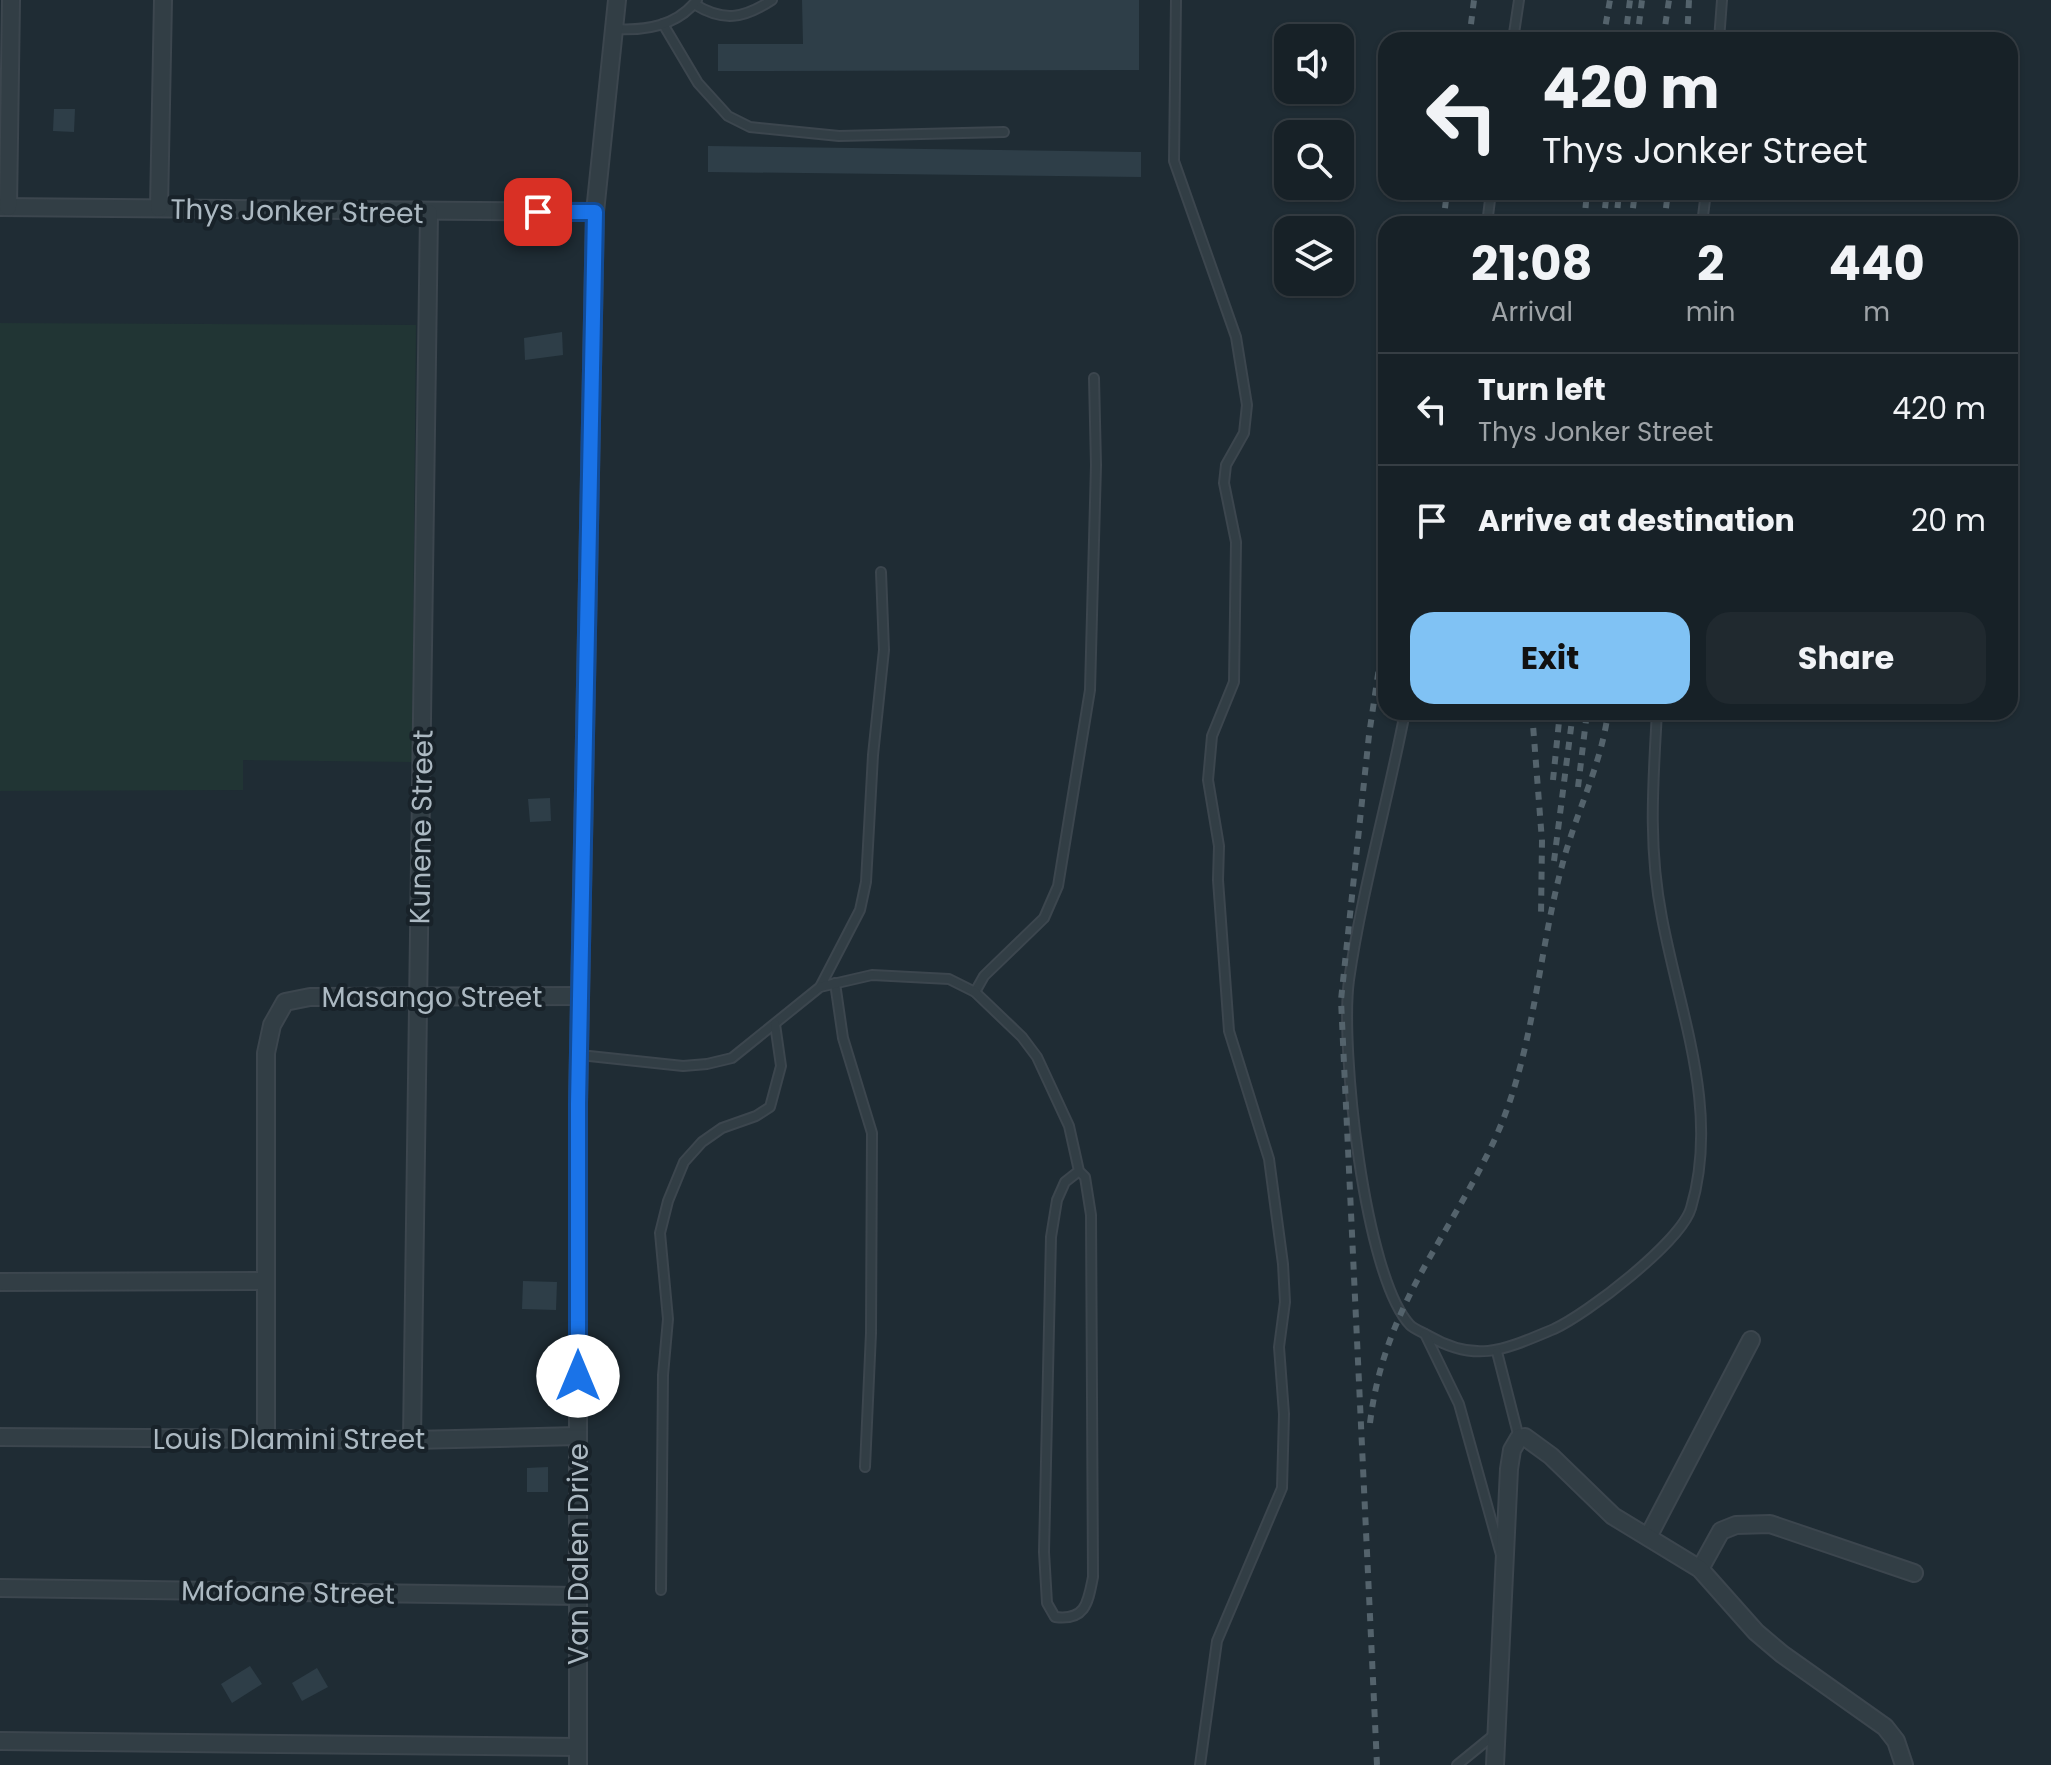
<!DOCTYPE html>
<html lang="en">
<head>
<meta charset="utf-8">
<style>
	body { margin:0; font-family:Poppins,sans-serif; background:#20292f; color:#f1f3f6; height:100vh; display:flex; flex-direction:column; font-size:30px; white-space:nowrap }
	* { box-sizing:border-box; margin:0 }
	p { font-size:26px; color:#9ea3a7 }
	.icon { flex:none; width:44px; height:44px; fill:none; stroke:currentColor; stroke-width:2; stroke-linecap:round; stroke-linejoin:round }
	.map { position:relative; flex:1; overflow:hidden }
	.sheet { position:absolute; left:1378px; top:216px; width:640px; height:504px; display:flex; flex-direction:column; background:#172127; border-radius:24px; box-shadow:0 2px 6px #0004,0 0 0 2px #363e44 }
	.sheet>* { flex:none }
	.guide { position:absolute; left:1378px; top:32px; width:640px; height:168px; border-radius:24px; box-shadow:0 2px 6px #0004,0 0 0 2px #363e44; background:#172127; color:#f1f3f6; overflow:hidden }
	.controls { position:absolute; left:1274px; top:24px; display:grid; gap:16px }
	.controls a { display:grid; place-items:center; width:80px; height:80px; border-radius:16px; background:#172127; box-shadow:0 2px 6px #0004,0 0 0 2px #363e44; font-size:40px }
	.pin { position:absolute; display:grid; place-items:center; width:68px; height:68px; color:#fff; margin:-34px; border-radius:16px; box-shadow:0 4px 12px #0006 }
	.me { position:absolute; width:88px; margin:-44px; rotate:0deg; stroke-linejoin:round; filter:drop-shadow(0 0 6px #0008) }
	.turn { display:flex; align-items:center; gap:28px; height:168px; padding:0 32px; font-size:36px }
	.turn .icon { width:104px; height:104px; stroke-width:2.5 }
	.turn b { display:block; font-size:56px; line-height:68px }
	.eta { display:flex; justify-content:space-evenly; align-items:center; height:136px; text-align:center }
	.eta b { font-size:48px; font-weight:700; line-height:56px }
	.button { display:flex; gap:16px; margin-top:auto; padding:16px 32px }
	.button a { flex:1; height:92px; border-radius:24px; background:#80c2f4; color:#111; font-size:32px; font-weight:700; line-height:92px; text-align:center }
	.button a+a { background:#20292f; color:#f1f3f6 }
	ul { padding:0; list-style:none }
	li { display:flex; align-items:center; gap:24px; height:112px; padding:0 32px; border-top:2px solid #363e44 }
	li div { flex:1 }
	li b { display:block; font-size:30px }
	li em { font-style:normal }
	.map>svg:first-child { display:block }
	.green { fill:#213534 }
	.building { fill:#2e3e48 }
	.lines { fill:none; stroke-linecap:round; stroke-linejoin:round }
	.service-casing { stroke:#3c464e; stroke-width:12 }
	.minor-casing { stroke:#3c464e; stroke-width:20 }
	.service { stroke:#323e45; stroke-width:8 }
	.minor { stroke:#323e45; stroke-width:16 }
	.rail { stroke:#54636c; stroke-width:6; stroke-dasharray:8 8; stroke-linecap:butt }
	.route-casing { stroke:#114b97; stroke-width:20 }
	.route { stroke:#1a73e8; stroke-width:14 }
	.labels { text-anchor:middle; stroke-width:8; stroke-linejoin:round; paint-order:stroke }
	.street-label { font-size:28px; fill:#acb9c2; stroke:#182229 }
</style>
</head>
<body>
<div class="map">
<svg width="2051" height="1765" viewBox="0 0 2051 1765">
	<rect width="100%" height="100%" fill="#1f2c34"/>
	<polygon class="green" points="0,323 416,325 412,762 243,760 243,790 0,791"/>
	<g class="building">
		<polygon points="802,0 1139,0 1139,70 718,71 718,44 803,44"/>
		<polygon points="54,109 75,109 74,132 53,131"/>
		<polygon points="708,146 1141,152 1141,177 708,172"/>
		<polygon points="562,332 563,355 525,360 524,338"/>
		<polygon points="550,798 551,821 530,822 528,799"/>
		<polygon points="523,1281 557,1282 556,1310 522,1309"/>
		<polygon points="548,1467 548,1492 527,1492 527,1468"/>
		<polygon points="250,1666 262,1684 232,1703 221,1684"/>
		<polygon points="317,1668 328,1687 302,1701 292,1683"/>
	</g>
	<g class="lines">
		<g class="service-casing">
			<g id="service">
				<polyline points="1176,0 1174,161 1236,337 1247,405 1244,433 1226,465 1224,483 1236,542 1234,682 1212,736 1208,780 1219,846 1218,880 1229,1031 1269,1159 1283,1264 1285,1302 1279,1347 1284,1414 1282,1488 1217,1641 1200,1765"/>
				<path d="M694,4C723,22 743,19 772,0"/>
				<polyline points="663,24 698,83 728,116 750,127 839,136 1004,132"/>
				<path d="M614,29C646,31 677,26 697,0"/>
				<polyline points="1513,40 1519,0"/>
				<polyline points="1719,40 1722,0"/>
				<polyline points="1487,224 1491,192"/>
				<polyline points="1702,224 1706,192"/>
				<path d="M1405,712C1388,801 1362,890 1349,980C1340,1047 1364,1276 1410,1325C1414,1329 1424,1333 1429,1336C1477,1364 1506,1349 1554,1329C1587,1314 1681,1242 1691,1208C1720,1110 1680,1014 1662,918C1648,847 1653,783 1657,712"/>
				<polyline points="835,983 843,1038 872,1133 871,1333 865,1467"/>
				<polyline points="820,987 860,910 866,882 873,755 884,650 881,572"/>
				<polyline points="975,992 984,976 1044,918 1058,886 1090,690 1096,465 1094,378"/>
				<path d="M580,1055L683,1066L707,1064L732,1058L820,987L872,975L949,979L975,992L1022,1037L1037,1057L1069,1126L1079,1171L1085,1177L1091,1215L1093,1577C1088,1602 1086,1621 1055,1617L1047,1603L1044,1552L1051,1237L1057,1200L1065,1182L1079,1171"/>
				<polyline points="1425,1334 1459,1404 1501,1555"/>
				<polyline points="1497,1352 1519,1438"/>
				<polyline points="661,1590 663,1375 668,1319 660,1233 668,1201 684,1162 702,1142 722,1128 756,1116 770,1107 781,1066 775,1024"/>
				<polyline points="1457,1765 1495,1734"/>
			</g>
		</g>
		<g class="minor-casing">
			<g id="minor">
				<polyline points="0,207 595,212"/>
				<polyline points="8,207 11,0"/>
				<polyline points="159,208 163,0"/>
				<polyline points="0,1282 264,1281"/>
				<polyline points="0,1437 412,1440 578,1436"/>
				<polyline points="266,1439 266,1053 272,1025 285,1002 310,997 580,996"/>
				<polyline points="412,1440 429,213"/>
				<polyline points="1648,1537 1751,1340"/>
				<polyline points="1700,1569 1721,1531 1736,1525 1770,1524 1914,1573"/>
				<polyline points="0,1588 577,1596"/>
				<polyline points="0,1741 578,1747"/>
				<polyline points="578,1765 578,1104 595,212 617,0"/>
				<polyline points="1495,1765 1509,1469 1512,1450 1519,1438 1525,1437 1551,1456 1613,1516 1700,1569 1756,1632 1782,1654 1885,1727 1896,1741 1904,1765"/>
			</g>
		</g>
		<use href="#service" class="service"/>
		<use href="#minor" class="minor"/>
		<g class="rail">
			<polyline points="1469,40 1474,0"/>
			<polyline points="1603,40 1610,0"/>
			<polyline points="1625,40 1630,0"/>
			<polyline points="1637,40 1642,0"/>
			<polyline points="1663,40 1669,0"/>
			<polyline points="1687,40 1689,0"/>
			<polyline points="1443,224 1447,192"/>
			<polyline points="1584,224 1587,192"/>
			<polyline points="1603,224 1607,192"/>
			<polyline points="1616,224 1619,192"/>
			<polyline points="1631,224 1635,192"/>
			<polyline points="1664,224 1668,192"/>
			<polyline points="1532,712 1542,841 1541,916"/>
			<polyline points="1553,780 1560,712"/>
			<polyline points="1578,787 1587,712"/>
			<polyline points="1554,861 1573,712"/>
			<path d="M1370,1423C1384,1307 1446,1242 1493,1143C1535,1054 1537,956 1563,862C1576,813 1602,763 1608,712"/>
			<polyline points="1377,1765 1341,1000 1369,735 1386,621"/>
		</g>
	</g>
	<g class="lines">
		<g class="route-casing">
			<polyline id="route" points="538,212 595,212 578,1104 578,1376"/>
		</g>
		<use href="#route" class="route"/>
	</g>
	<g class="labels">
		<g class="street-label">
			<text transform="translate(297 211) rotate(1)" y="10">Thys Jonker Street</text>
			<text transform="translate(421 827) rotate(-89)" y="10">Kunene Street</text>
			<text x="432" y="1007">Masango Street</text>
			<text x="289" y="1449">Louis Dlamini Street</text>
			<text transform="translate(578 1554) rotate(-90)" y="10">Van Dalen Drive</text>
			<text transform="translate(288 1592) rotate(1)" y="10">Mafoane Street</text>
		</g>
	</g>
</svg>
<div class="controls">
<a><svg class="icon" aria-label="sound" viewBox="0 0 24 24"><path d="M4 9h4l5-4v14l-5-4H4zM17 9q2 3 0 6"/></svg></a>
<a><svg class="icon" aria-label="search" viewBox="0 0 24 24"><circle cx="10" cy="10" r="6"/><path d="M15 15l6 6"/></svg></a>
<a><svg class="icon" aria-label="layers" viewBox="0 0 24 24"><path d="M12 4l9 5-9 5-9-5zM3 14l9 5 9-5"/></svg></a>
</div>
<div class="pin" style="left:538px;top:212px;background:#d93025"><svg class="icon" aria-label="arrive" viewBox="0 0 24 24"><path d="M6 21V4h12l-3 4 3 4H6"/></svg></div>
<svg class="me" style="left:578px;top:1376px" viewBox="-20 -20 40 40"><circle r="19" fill="#fff"/><path d="M0-13L10 11 0 6-10 11z" fill="#1a73e8"/></svg>
<div class="guide">
<div class="turn"><svg class="icon" aria-label="left" viewBox="0 0 24 24"><path d="M17 20v-9H6M10 6l-5 5 5 5"/></svg><div><b>420 m</b>Thys Jonker Street</div></div>
</div>
<section class="sheet">
<div class="eta">
<div><b>21:08</b><p>Arrival</p></div>
<div><b>2</b><p>min</p></div>
<div><b>440</b><p>m</p></div>
</div>
<ul>
<li><svg class="icon" aria-label="left" viewBox="0 0 24 24"><path d="M17 20v-9H6M10 6l-5 5 5 5"/></svg><div><b>Turn left</b><p>Thys Jonker Street</p></div><em>420 m</em></li>
<li><svg class="icon" aria-label="arrive" viewBox="0 0 24 24"><path d="M6 21V4h12l-3 4 3 4H6"/></svg><div><b>Arrive at destination</b></div><em>20 m</em></li>
</ul>
<div class="button"><a>Exit</a><a>Share</a></div>
</section>
</div>
</body>
</html>
